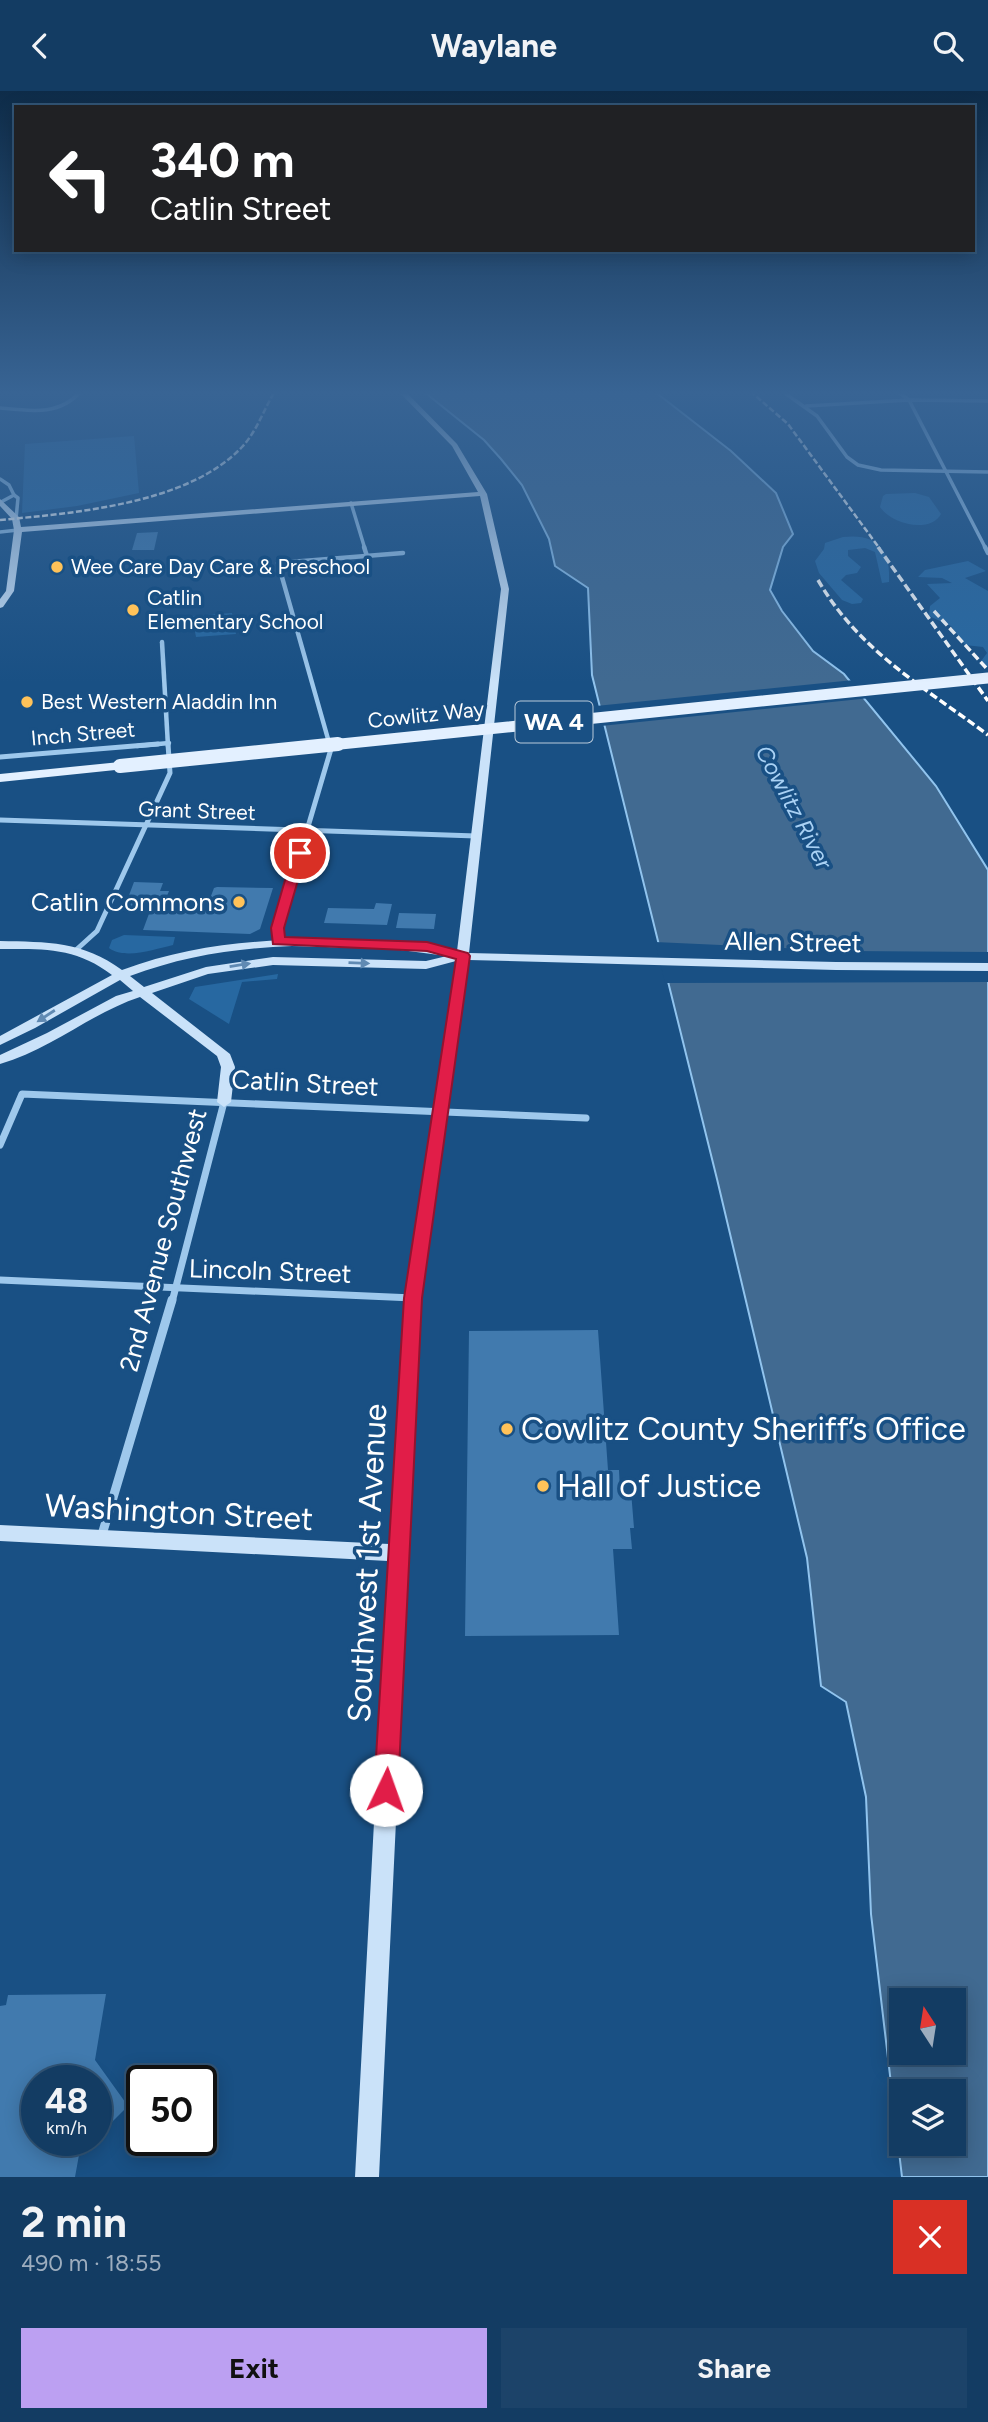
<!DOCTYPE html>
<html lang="en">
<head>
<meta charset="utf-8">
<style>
	body { margin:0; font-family:Figtree,sans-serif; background:#1c4369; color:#f1f3f6; height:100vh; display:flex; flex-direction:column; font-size:26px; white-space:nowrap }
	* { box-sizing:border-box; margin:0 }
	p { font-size:23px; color:#9dadbe }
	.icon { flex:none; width:38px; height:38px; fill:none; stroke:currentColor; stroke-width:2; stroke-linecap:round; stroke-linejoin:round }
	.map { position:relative; height:2086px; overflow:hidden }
	.sheet { display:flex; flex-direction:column; background:#133c63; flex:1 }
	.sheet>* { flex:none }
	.banner { position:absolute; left:14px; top:14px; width:961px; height:147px; border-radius:0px; box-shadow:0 4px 18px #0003,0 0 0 2px #325678; background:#202124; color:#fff; overflow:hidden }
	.needle { width:46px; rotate:348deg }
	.tools { position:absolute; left:889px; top:1897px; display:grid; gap:14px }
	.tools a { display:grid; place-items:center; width:77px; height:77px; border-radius:0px; background:#133c63; box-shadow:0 4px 18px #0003,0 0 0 2px #325678; font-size:35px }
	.speed { position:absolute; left:21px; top:1974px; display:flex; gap:14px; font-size:35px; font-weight:700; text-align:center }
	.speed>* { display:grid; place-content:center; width:91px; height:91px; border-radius:50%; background:#133c63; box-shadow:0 4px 18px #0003,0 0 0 2px #325678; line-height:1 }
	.speed small { font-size:18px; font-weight:400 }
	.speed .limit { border:4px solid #111; border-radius:10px; background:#fff; color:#111 }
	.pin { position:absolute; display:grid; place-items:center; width:60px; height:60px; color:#fff; margin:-30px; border:4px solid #fff; border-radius:50%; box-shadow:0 2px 7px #0007 }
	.me { position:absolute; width:77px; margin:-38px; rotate:3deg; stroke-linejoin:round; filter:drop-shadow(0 0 5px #0008) }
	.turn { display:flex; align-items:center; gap:24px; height:147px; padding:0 21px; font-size:32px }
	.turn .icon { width:91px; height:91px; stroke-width:2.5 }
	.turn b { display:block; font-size:49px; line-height:60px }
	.round { display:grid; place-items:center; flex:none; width:74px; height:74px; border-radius:0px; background:#1c4369 }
	.headline { display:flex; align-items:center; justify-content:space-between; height:119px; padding:0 21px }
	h1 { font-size:42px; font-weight:700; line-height:52px }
	.action { display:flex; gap:14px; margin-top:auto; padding:14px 21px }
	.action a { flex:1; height:80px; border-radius:0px; background:#bca0f2; color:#111; font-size:28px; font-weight:700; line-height:80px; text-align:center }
	.action a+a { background:#1c4369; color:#f1f3f6 }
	header { display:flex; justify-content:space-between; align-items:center; height:91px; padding:0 21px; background:#133c63; font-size:32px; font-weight:700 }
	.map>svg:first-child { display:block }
	.green { fill:#2768a1 }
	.water { fill:#416a91; stroke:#91c4ee; stroke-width:2; fill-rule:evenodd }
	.pier { fill:#195084 }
	.building { fill:#417aae }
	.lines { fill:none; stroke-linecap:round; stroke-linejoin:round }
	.street-far4 { stroke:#9ec8ec; stroke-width:3.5 }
	.street-far3 { stroke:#9ec8ec; stroke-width:4.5 }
	.street-far2 { stroke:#9ec8ec; stroke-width:5 }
	.street-far1 { stroke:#9ec8ec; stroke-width:7 }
	.street { stroke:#9ec8ec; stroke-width:9 }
	.secondary { fill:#cae2f9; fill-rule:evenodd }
	.primary { fill:#e3f0ff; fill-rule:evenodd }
	.rail-far1 { stroke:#fff; stroke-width:2.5; stroke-dasharray:6 2.5; stroke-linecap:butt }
	.rail { stroke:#fff; stroke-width:3.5; stroke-dasharray:8 3.5; stroke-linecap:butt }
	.primary-bridge-far1 { stroke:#e3f0ff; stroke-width:11 }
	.primary-bridge { stroke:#e3f0ff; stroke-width:14 }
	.oneway { fill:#608ab3 }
	.route { fill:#e11d48; stroke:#92132f; stroke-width:2 }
	.poi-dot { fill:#ffc259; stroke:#195084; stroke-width:2.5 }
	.labels { text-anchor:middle; stroke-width:7; stroke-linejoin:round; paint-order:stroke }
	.far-poi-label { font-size:21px; fill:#fff; stroke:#195084; text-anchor:start }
	.far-street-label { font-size:21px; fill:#fff; stroke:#195084 }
	.far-water-label { font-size:23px; font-style:italic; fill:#a9d1f4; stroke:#195084 }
	.shield { fill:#195084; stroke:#bacada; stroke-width:2 }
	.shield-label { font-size:24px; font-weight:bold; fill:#fff }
	.poi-label { font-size:26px; fill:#fff; stroke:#195084; text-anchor:end }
	.street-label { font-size:26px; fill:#fff; stroke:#195084 }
	.near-poi-label { font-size:32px; fill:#fff; stroke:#195084; text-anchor:start }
	.near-street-label { font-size:32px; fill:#fff; stroke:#195084 }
</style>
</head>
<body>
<header><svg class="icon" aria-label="back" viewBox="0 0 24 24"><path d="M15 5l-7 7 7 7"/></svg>Waylane<svg class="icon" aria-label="search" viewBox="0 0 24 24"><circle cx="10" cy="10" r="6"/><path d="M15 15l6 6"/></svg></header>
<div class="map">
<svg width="988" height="2086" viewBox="0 0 988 2086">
	<rect width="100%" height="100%" fill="#195084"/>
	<g class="green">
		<polygon points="134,345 139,402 77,415 22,422 25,353"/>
		<path d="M915,402L929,406L941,423C930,443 891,433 880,416L883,405L886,403Z"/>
		<path d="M843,446C877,442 891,458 889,491L882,492L875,461L865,457L848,459V465L861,476L857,482L846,484L841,489L863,508L861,512L852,513L842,509L819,482L815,470L824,458L825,452Z"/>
		<polygon points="968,470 986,480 965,487 988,500 988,576 979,573 987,562 983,556 965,554 951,535 929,525 930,515 940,507 927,493 952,492 942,487 918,486 925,479"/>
		<polygon points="232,522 236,543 196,546 192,525"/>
		<path d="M124,844L175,846L173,854C155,858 125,869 109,857L112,849Z"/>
		<polygon points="278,883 277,888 242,891 229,933 189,908 195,896"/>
	</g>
	<path class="water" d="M423,300H654L731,360L776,402L793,443L783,456L770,499L782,520L813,560L844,583L936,695L988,779V2086H902L871,1823L866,1706L846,1611L821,1595L807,1467L717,1088L592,584L588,497L555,475L549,448L522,394L501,368L484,349ZM901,1909H954V1962H901ZM901,2000H954V2053H901Z"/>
	<g class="pier">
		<polygon points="854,589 870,607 601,635 596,615"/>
		<polygon points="655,851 849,860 988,861 988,891 665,892"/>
	</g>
	<g class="building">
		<polygon points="158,441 154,459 132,459 137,442"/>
		<polygon points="134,791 163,792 160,800 169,800 161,820 205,821 214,797 217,796 273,797 260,838 250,843 143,839 150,820 123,820"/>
		<polygon points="376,812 392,813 387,834 324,832 328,817 374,818"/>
		<polygon points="399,822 436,823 434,838 396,837"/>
		<polygon points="598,1239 608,1379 619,1379 620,1400 631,1400 634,1437 630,1437 632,1458 613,1458 619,1544 465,1545 469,1240"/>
		<polygon points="106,1903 95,1969 128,2015 96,2047 96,1990 37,1990 37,2049 94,2049 79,2064 75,2086 0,2086 0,1915 6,1914 8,1904"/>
	</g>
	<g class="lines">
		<g class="street-far4">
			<polyline points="782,300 817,325 847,366 858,374 881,379 988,381"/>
			<polyline points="897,300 909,309 986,458"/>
			<polyline points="806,315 909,309 988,310"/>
			<path d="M0,317C30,320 60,325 81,300"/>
			<polyline points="0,388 9,394 14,404 1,411"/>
			<polyline points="14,404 18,407 16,428"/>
			<polyline points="351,412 365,458"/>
			<polyline points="0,441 18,439"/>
		</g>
		<g class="street-far3">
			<polyline points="364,456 367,465"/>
			<polyline points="985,456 988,462"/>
			<polyline points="162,551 168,655"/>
			<polyline points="137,655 169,652"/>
			<polyline points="330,655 278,472 403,462"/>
		</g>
		<g class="street-far2">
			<polyline points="0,666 158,653"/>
			<polyline points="0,729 476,745"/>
			<polyline points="278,850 278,837 331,658 330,653"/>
			<polyline points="76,859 97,840 170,682 168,653"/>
		</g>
		<g class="street-far1">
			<polyline points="0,1054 22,1003 586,1027"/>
			<polyline points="0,1189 413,1207"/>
			<polyline points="172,1211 224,1011"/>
		</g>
		<polyline class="street" points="101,1447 172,1209"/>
		<path class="secondary" d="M398,300H405L457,353L487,403L509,498L469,862L836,871L988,872V880L836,879L469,869L421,1207L379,2086H355L388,1470L0,1450V1434L389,1453L405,1207L456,870L426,878L273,874L208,883L152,902L230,963L235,976L231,1011L224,1016L217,1011L221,976L217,965L140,906C91,922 50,959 0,973V964L47,942L116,905L133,900L120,889L35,937L0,954V945L112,884C76,856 43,858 0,858V850C47,851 83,850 122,879C197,851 271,847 350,849C386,851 422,852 457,860L501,498L480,405L22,441L14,500L3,516L0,517V508L6,500L14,439L12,428L0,415V408L19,426L21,436L478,401L452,355ZM292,855L393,858L447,865L426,870L273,866L206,876L144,896L130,885C183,865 236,857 292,855Z"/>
		<polygon class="primary" points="120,671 125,672 125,678 0,691 0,683"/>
		<g class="rail-far1">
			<polyline points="750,300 788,333 880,458"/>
			<path d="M0,429C75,422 188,413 242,356C257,340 264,318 275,300"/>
		</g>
		<g class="rail">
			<polyline points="878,456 988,610"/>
			<path d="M818,489C859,560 924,596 988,644"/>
			<polyline points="934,520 988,579"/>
		</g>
		<polyline class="primary-bridge-far1" points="321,655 988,587"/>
		<polyline class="primary-bridge" points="120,675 338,653"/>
	</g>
	<defs><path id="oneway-solid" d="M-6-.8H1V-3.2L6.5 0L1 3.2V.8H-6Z" transform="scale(1.75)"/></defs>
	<g class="oneway">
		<use href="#oneway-solid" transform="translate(359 872) rotate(2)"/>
		<use href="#oneway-solid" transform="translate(240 874) rotate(-9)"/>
		<use href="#oneway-solid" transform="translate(46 925) rotate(147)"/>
	</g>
	<linearGradient id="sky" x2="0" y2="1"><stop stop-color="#0e2c49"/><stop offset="0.51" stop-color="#386494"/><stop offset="1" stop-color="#386494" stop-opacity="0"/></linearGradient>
	<rect width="988" height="592" fill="url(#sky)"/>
	<polygon class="route" points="300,758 306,762 284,837 285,846 427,851 468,862 470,865 422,1207 398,1699 394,1707 386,1710 378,1707 374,1699 404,1207 456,868 427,860 273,853 271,837 293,762"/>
	<g class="poi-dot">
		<circle cx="57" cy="476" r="7"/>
		<circle cx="133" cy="519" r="7"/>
		<circle cx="27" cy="611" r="7"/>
		<circle cx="239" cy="811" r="7"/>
		<circle cx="507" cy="1338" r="7"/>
		<circle cx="543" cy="1395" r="7"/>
	</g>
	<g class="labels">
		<g class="far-poi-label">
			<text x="71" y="483">Wee Care Day Care &amp; Preschool</text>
			<text x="147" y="514">Catlin<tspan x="147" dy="24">Elementary School</tspan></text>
			<text x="41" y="618">Best Western Aladdin Inn</text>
		</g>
		<g class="far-street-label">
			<text transform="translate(426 624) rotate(-6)" y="7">Cowlitz Way</text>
			<text transform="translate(83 643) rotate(-5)" y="7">Inch Street</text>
			<text transform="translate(197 720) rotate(2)" y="7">Grant Street</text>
		</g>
		<g class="far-water-label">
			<text transform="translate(794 716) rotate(62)" y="8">Cowlitz River</text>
		</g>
		<rect class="shield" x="515.5" y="610.5" width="77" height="41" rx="5"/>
		<g class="shield-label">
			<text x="554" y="639">WA 4</text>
		</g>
		<g class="poi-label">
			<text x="225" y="820">Catlin Commons</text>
		</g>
		<g class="street-label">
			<text transform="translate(793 851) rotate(1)" y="9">Allen Street</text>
			<text transform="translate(305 992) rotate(3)" y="9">Catlin Street</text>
			<text transform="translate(163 1149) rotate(-75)" y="9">2nd Avenue Southwest</text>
			<text transform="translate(270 1180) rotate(2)" y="9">Lincoln Street</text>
		</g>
		<g class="near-poi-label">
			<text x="521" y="1349">Cowlitz County Sheriff’s Office</text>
			<text x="557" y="1406">Hall of Justice</text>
		</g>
		<g class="near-street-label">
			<text transform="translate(179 1421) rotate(3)" y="11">Washington Street</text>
			<text transform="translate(367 1472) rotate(-87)" y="11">Southwest 1st Avenue</text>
		</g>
	</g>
</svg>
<div class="tools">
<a><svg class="needle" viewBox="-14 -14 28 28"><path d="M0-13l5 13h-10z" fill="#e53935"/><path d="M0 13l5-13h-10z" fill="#9dadbe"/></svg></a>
<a><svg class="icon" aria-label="layers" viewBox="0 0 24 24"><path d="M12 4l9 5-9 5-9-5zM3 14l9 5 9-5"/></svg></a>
</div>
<div class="speed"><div>48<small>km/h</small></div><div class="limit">50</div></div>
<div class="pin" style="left:300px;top:762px;background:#d93025"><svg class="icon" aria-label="arrive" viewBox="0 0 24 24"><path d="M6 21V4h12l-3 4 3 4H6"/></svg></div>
<svg class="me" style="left:386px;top:1699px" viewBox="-20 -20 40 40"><circle r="19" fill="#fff"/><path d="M0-13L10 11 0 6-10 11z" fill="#e11d48"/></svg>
<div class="banner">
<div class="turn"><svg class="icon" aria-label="left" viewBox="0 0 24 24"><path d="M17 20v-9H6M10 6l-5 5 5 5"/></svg><div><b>340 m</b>Catlin Street</div></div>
</div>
</div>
<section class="sheet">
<div class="headline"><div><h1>2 min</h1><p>490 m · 18:55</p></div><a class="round" style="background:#d93025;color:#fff"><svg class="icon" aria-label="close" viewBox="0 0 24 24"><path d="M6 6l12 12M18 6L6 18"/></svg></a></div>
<div class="action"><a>Exit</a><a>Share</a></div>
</section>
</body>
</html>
